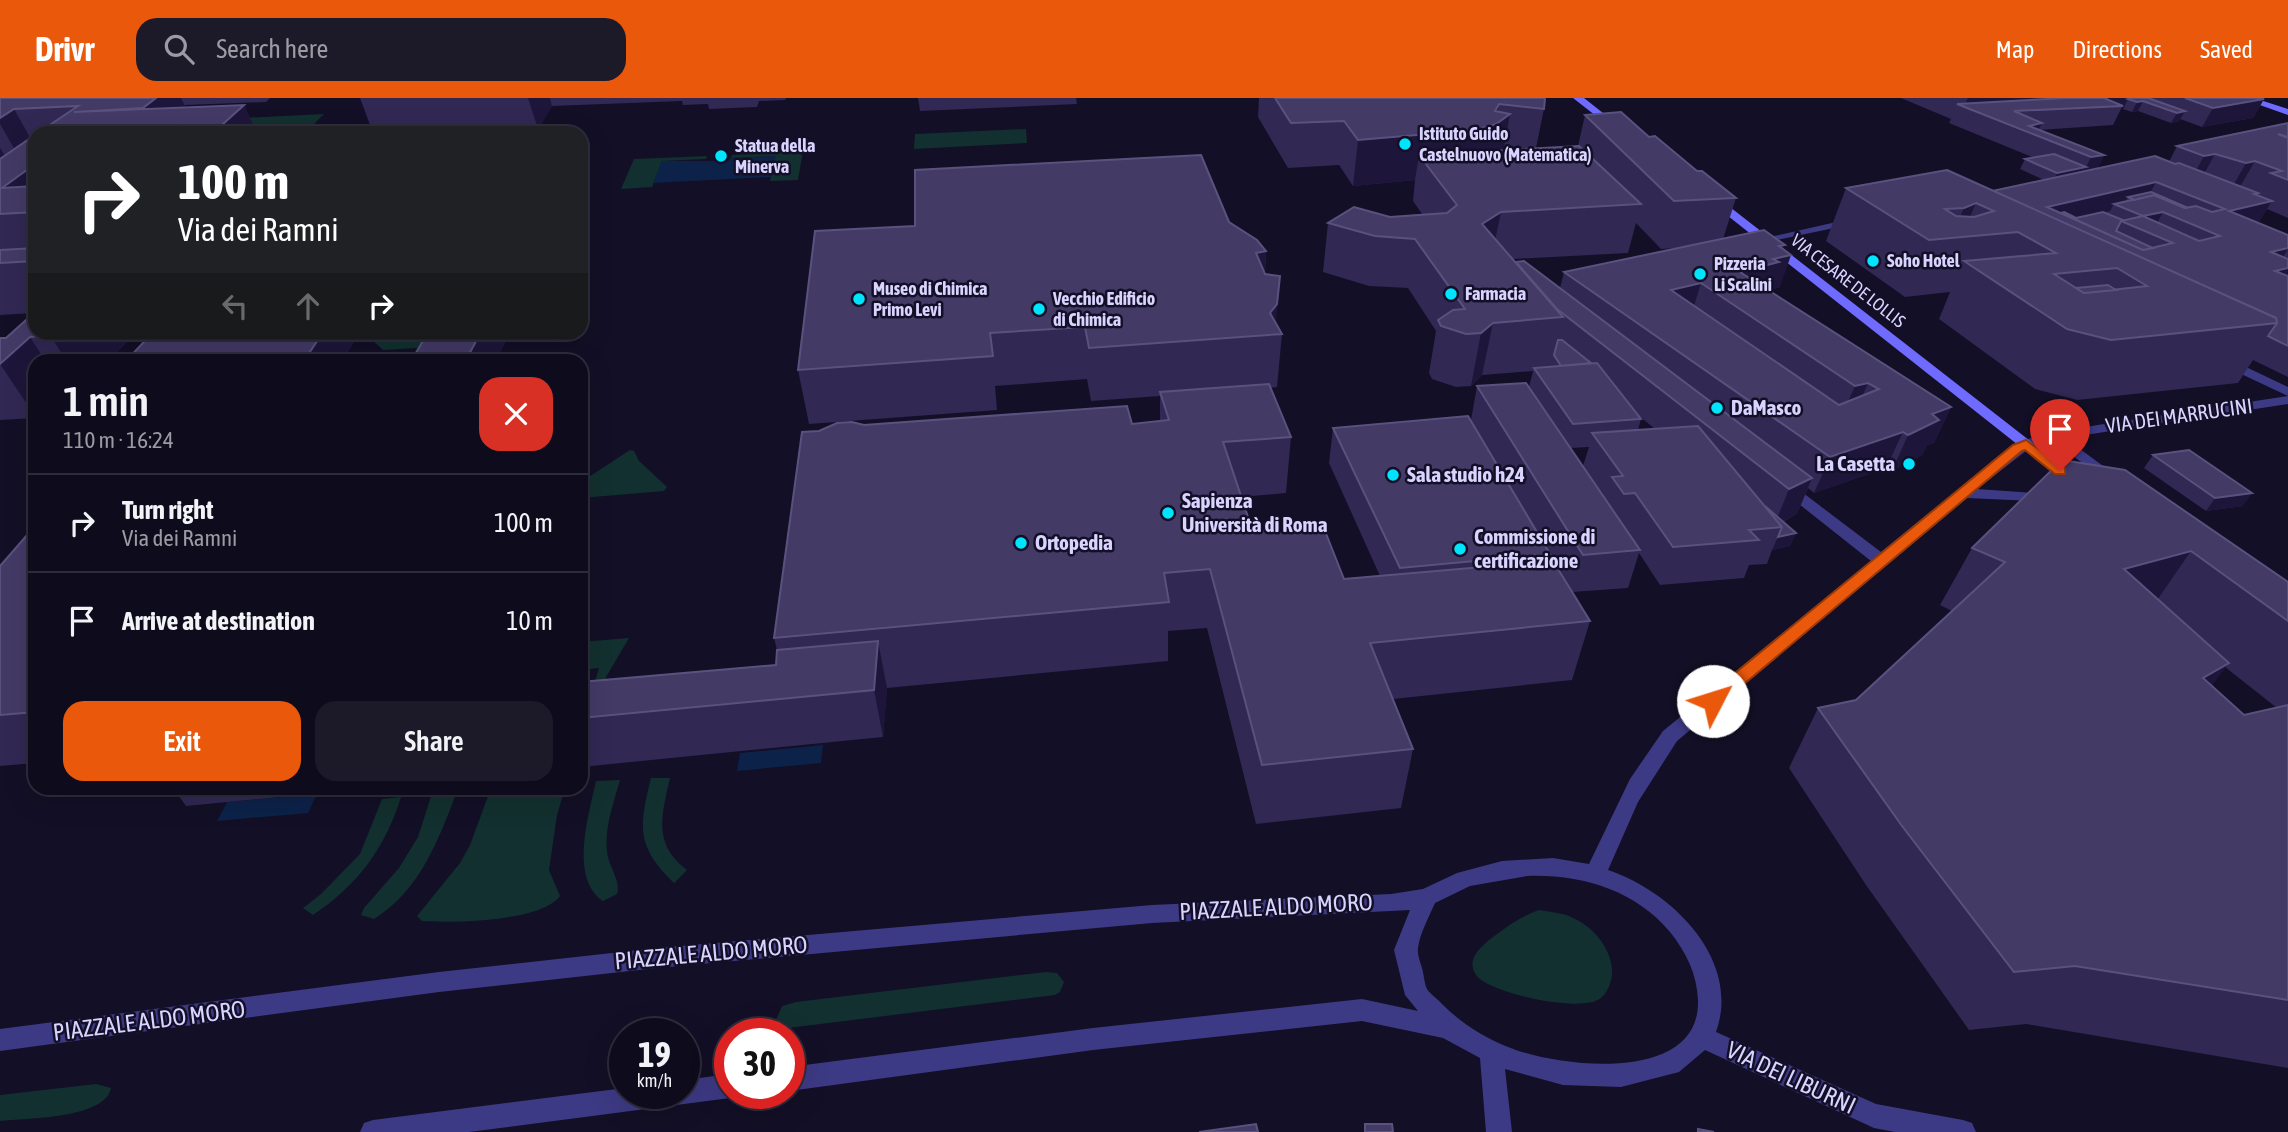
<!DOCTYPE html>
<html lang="en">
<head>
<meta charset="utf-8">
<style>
	body { margin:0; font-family:"Asap Condensed",sans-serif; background:#1c1929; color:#f1f3f6; height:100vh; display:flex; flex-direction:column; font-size:26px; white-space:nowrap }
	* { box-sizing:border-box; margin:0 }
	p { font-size:23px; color:#9b9ba3 }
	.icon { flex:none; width:38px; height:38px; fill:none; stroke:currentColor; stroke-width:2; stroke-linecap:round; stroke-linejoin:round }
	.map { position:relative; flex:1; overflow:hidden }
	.details { position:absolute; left:28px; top:256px; width:560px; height:441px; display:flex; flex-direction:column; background:#0e0b1c; border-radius:21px; box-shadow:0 7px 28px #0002,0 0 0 2px #2e2b3b }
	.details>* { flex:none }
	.hud { position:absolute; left:28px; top:28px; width:560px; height:214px; border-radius:21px; box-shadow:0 7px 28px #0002,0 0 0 2px #2e2b3b; background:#202124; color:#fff; overflow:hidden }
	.speed { position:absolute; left:609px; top:920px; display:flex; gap:14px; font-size:35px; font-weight:700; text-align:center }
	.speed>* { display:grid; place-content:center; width:91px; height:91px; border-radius:50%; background:#0e0b1c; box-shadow:0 7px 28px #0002,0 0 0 2px #2e2b3b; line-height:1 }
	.speed small { font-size:18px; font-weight:400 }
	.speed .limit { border:10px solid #d22; background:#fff; color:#111 }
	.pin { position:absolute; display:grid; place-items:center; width:60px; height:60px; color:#fff; margin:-72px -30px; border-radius:50% 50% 50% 0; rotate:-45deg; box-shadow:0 0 7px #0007 }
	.pin .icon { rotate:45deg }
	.me { position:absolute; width:77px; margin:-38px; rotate:50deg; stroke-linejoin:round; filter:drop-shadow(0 0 5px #0008) }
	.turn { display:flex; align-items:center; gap:24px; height:147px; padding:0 35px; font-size:32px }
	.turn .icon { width:91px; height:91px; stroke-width:2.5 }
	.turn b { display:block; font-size:49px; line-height:60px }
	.lanes { display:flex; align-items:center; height:66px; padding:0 35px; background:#0003; justify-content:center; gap:35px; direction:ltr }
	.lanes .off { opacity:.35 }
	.round { display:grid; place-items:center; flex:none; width:74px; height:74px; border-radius:21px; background:#1c1929 }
	.summary { display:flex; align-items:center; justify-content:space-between; height:119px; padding:0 35px }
	h1 { font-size:42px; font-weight:600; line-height:52px }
	.primary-button { display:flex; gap:14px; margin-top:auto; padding:14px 35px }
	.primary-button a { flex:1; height:80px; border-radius:21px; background:#ea580c; color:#fff; font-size:28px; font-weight:600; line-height:80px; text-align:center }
	.primary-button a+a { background:#1c1929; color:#f1f3f6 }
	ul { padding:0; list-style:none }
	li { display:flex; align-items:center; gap:21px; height:98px; padding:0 35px; border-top:2px solid #2e2b3b }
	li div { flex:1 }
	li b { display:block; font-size:26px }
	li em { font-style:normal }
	header { display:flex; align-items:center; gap:42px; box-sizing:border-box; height:98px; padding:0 35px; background:#ea580c; color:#fff }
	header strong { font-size:33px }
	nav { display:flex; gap:38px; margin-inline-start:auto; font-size:24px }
	.search { width:490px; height:63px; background:#1c1929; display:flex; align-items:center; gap:18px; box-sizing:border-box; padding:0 24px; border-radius:21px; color:#9b9ba3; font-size:26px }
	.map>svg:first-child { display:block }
	.green { fill:#12302f }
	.water { fill:#0c2248 }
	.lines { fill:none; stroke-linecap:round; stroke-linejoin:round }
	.minor { fill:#3d3a85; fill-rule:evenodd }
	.tertiary { fill:#3d3a85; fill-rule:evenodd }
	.secondary { fill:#6f6bff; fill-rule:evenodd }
	.wall { fill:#312854; fill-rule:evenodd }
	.shaded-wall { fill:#1d163a }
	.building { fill:#433a66; stroke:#5a527e; stroke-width:2; fill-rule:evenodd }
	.route { fill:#ea580c; stroke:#983908; stroke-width:2 }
	.poi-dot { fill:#00e5ff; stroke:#130f26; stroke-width:2.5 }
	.labels { text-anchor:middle; stroke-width:5; stroke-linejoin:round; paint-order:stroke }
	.far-poi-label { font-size:18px; font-weight:bold; fill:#d9d4ff; stroke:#130f26; text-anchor:start }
	.far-street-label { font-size:18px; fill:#d9d4ff; stroke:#130f26 }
	.poi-label { font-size:21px; font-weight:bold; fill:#d9d4ff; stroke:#130f26; text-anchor:start }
	.street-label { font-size:21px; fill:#d9d4ff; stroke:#130f26 }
	.near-street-label { font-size:24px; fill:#d9d4ff; stroke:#130f26 }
</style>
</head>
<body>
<header>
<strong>Drivr</strong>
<div class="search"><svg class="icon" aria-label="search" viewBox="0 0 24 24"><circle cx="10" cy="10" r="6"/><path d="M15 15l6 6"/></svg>Search here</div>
<nav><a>Map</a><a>Directions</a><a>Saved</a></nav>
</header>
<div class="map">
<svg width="2288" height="1034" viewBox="0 0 2288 1034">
	<rect width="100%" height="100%" fill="#130f26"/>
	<g class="green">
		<polygon points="324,16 305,35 187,35 202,22"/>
		<polygon points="1026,31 1027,45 914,51 915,36"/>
		<polygon points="803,53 798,82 770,83 775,58 731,60 732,57"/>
		<polygon points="707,58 706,61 662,63 652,89 621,91 634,61"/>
		<polygon points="446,235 411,262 417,250 383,252 369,239"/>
		<polygon points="630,352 634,353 639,363 665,387 667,389 664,393 581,400 581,384"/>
		<polygon points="629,540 599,591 592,594 599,570 581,572 581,544"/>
		<path d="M651,680H670C662,716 652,746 687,772L674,785C636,748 639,729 651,680Z"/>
		<path d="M620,682C613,707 603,733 608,759C611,771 621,785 617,796L603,803C569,780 589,716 596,683Z"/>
		<path d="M491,690H565L557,717L549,772L560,798C541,824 453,825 422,823L417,818L460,765L470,747Z"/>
		<path d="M458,691C439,740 421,792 374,821L361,817L364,810L399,770L418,739L432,695Z"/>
		<path d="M401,699C385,750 358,787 313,817L303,810L321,796L360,756L382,701Z"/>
		<path d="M1539,812C1551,814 1565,815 1575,821C1603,834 1626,873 1602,899C1585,917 1488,895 1476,877C1466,862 1479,851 1489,842C1506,829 1519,819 1539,812Z"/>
		<polygon points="1046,874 1057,875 1064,884 1060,894 1055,897 788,930 781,930 776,922 782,908 796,904"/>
		<path d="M96,986L111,990C105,1021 27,1020 0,1023V997Z"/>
	</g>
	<g class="water">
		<polygon points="776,58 771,79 653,85 662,63 728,63 731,60"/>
		<polygon points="823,647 821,665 737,673 740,655"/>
		<polygon points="317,696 308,715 217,723 227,704"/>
	</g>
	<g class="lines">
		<g class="minor">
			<polygon points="1854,120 1860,123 1858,125 1767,144 1761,141"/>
			<polygon points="2225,259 2288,289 2288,298 2220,266 2220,260"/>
			<path d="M2052,334L2059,338L2057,341L2031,349L1977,391L2047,396L2055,401L2053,404L1967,400L1677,643L1638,704L1608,772C1671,793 1742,861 1716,934L1876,1006L1963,1022L1972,1025L1976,1034H1895L1874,1030L1705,952L1679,974L1621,989L1563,987L1505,971L1512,1034H1486L1480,960L1443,940L1362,923L1093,952L789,993V969L1093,930L1362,901L1418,913L1405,897L1394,852L1410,812L1152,825L657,870L439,894L0,953V931L439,874L657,850L1152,807L1391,796L1423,791L1457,775L1502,763L1553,760L1589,766L1630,681L1663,633L1871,463L1780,391L1777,388L1780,385H1790L1881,454L2005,353L2021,343ZM1527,778C1581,776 1635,792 1670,834C1686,854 1697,876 1698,902C1701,986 1559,970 1508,949C1483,939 1461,925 1442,906C1438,901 1430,896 1427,891C1424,885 1424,876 1422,870C1420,864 1417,856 1418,850C1420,835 1429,819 1435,805L1470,788Z"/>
			<polygon points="730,976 730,996 739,996 730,1000 469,1034 360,1034 364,1025 373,1022 625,990 625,996 684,996 684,982"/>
		</g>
		<polygon class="tertiary" points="2288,298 2288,306 2065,340 2114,376 2117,379 2114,382 2109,384 2045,338 2052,334"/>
		<g class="secondary">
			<polygon points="1573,0 1584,0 1622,30 1614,32"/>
			<polygon points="2240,0 2254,0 2288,11 2288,17"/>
			<polygon points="1709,99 1717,99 2079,381 2082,384 2079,387 2069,387 1709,103"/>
		</g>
	</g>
	<g class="wall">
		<polygon points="0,0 270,0 266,4 185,7 186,10 244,7 257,35 35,35 35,234 136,234 110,262 35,262 35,320 0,322 0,240 6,240 33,215 0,217"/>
		<polygon points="360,0 786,0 785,2 759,3 757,9 709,11 708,6 683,7 682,3 552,8 538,31 462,35 373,35"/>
		<polygon points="918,0 1076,0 1077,6 920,13"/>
		<path d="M1259,0H1545L1544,11L1536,50L1578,48L1585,17L1649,39L1736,100L1723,141L1783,151L1780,189L1769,192L1951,309L1934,345L1927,347L1922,357L1892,373L1886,370L1814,395L1808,390L1797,416L1783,424L1796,435L1790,448L1772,452L1767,466L1749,467L1744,480L1660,487L1639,455L1628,490L1572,494L1590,523L1572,582L1393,601L1413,651L1401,710L1256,726L1207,530L1168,533V563L887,590L883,639L581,669V584L776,567L777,552L774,540L819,333L864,327L1132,326L1160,323V298L1091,303L1087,281L995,288L997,312L809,326L798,272L1229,124L1266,153L1265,175L1276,227L1282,236L1277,289L1270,290L1291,339L1286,395L1241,399L1253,434L1344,481L1380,478L1329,365L1333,330L1471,322L1477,288L1529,289L1533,273L1482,277L1471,288L1456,289L1432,281L1429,275L1436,233L1408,190L1369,188L1323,174L1328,125L1422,116L1413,103L1415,82L1353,88L1339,67L1288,70L1258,19ZM1636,125L1661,151L1677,150L1564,174L1560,190L1516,164L1513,161L1628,155ZM1638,317L1655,331L1638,332L1641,321ZM1589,349L1583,368L1571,350ZM1550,457L1562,477L1548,463Z"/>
		<polygon points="1901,0 2261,0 2264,1 2253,20 2202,29 2180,21 2179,23 2171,25 2138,13 2132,14 2123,11 2124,9 2122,9 2113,27 2039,32 2104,57 2097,71 2169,64 2177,48 2288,25 2288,120 2267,111 2258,125 2288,137 2288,279 2253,262 2238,285 2077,302 2035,291 1939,221 1950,194 1905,199 1826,143 1846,90 1992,93 2044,82 2020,71 2025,61 2032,59 1949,25 1951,21"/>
		<polygon points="153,234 396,234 358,237 345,258 416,255 510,234 496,262 127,262"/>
		<polygon points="2153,357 2243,408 2206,413 2144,370"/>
		<path d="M2062,362L2288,484V970L2026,926L1969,932L1866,787L1789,670L1818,610L1856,602L1952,513L1940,507L1972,450ZM2225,569L2277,610L2244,617L2212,587Z"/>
		<polygon points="35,428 35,665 0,668 0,468"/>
		<polygon points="173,690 372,690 186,708"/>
	</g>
	<g class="shaded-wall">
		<polygon points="156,0 181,0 195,28 153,29 143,10"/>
		<polygon points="528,0 550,0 552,8 538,31"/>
		<polygon points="1968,0 2051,0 2048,6 1964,8"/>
		<polygon points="2088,0 2130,0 2128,1 2124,9 2122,9 2123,8"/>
		<polygon points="2264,1 2253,20 2202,29 2213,10"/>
		<polygon points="2143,3 2138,13 2132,14 2137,4"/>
		<polygon points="1499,6 1495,26 1510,16 1502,60 1419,57 1415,82 1353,88 1358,42 1495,13"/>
		<polygon points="244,7 257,35 213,35"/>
		<polygon points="14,11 35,48 23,66 0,26 0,20"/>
		<polygon points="2185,13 2179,23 2171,25 2177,15"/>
		<polygon points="2042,25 2036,37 2029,28"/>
		<polygon points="0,50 10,66 0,73"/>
		<polygon points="2215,56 2199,85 2188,87 2204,58"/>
		<polygon points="2104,57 2094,77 2052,85 2057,75 2086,69 2091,59"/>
		<polygon points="2255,63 2238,92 2229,95 2246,65"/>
		<polygon points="35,66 35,114 2,90"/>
		<polygon points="2156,84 2145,105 2128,99 2123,109 2114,106 2110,113 2056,126 2047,109"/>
		<polygon points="2258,95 2250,108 2272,103 2259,124 2217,135 2229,113 2254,96"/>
		<polygon points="1976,105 1963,135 1953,134 1964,110"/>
		<polygon points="1501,114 1491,162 1482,126"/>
		<polygon points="2163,114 2151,136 2143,118"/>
		<polygon points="1785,147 1780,159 1791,157 1780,189 1769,192 1767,196 1740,174 1779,148"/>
		<polygon points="2288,150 2288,151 2275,172 2271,154"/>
		<polygon points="1266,153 1263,203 1256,155"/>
		<polygon points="2288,170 2288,187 2275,173"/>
		<polygon points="1280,178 1275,237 1270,215"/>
		<polygon points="1701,185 1691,218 1671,192"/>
		<polygon points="1493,225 1482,277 1471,288 1481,235"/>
		<polygon points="53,234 136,234 110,262 66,262 50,237"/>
		<polygon points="323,234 357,234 358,237 342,262 306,260"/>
		<polygon points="481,234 510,234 496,262 466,262"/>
		<polygon points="30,239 45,262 35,262 35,318 0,266"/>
		<polygon points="1868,285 1853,319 1840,322 1855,288"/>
		<polygon points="1951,309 1934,345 1927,347 1922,357 1892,373 1908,337 1932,316"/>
		<polygon points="1903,334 1886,370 1814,395 1830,359"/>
		<polygon points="1812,380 1797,416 1774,428 1789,391"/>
		<polygon points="2252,395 2243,408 2206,413 2215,400"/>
		<polygon points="1796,435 1790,448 1772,452 1778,439"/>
		<polygon points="2191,453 2151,511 2124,471"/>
		<polygon points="878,543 887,590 883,639 874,592"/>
		<polygon points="2229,565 2184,624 2203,580"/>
	</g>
	<g class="building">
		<polygon points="0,0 156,0 143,10 74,14 244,7 213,35 169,35 178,27 81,32 77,35 38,35 78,8 14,11 0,20"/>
		<polygon points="1275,0 1545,0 1544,11 1499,6 1495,13 1510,16 1496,26 1475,32 1358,42 1344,23 1291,25"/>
		<polygon points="2066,0 2104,0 2123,8 2014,13 2042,25 2029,28 2104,57 2091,59 1957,6"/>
		<polygon points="2131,0 2148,0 2185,13 2177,15 2143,3 2137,4 2128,1"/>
		<polygon points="2185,0 2261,0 2264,1 2213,10"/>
		<polygon points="1621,14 1649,39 1655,38 1697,73 1702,73 1736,100 1674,103 1585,17"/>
		<polygon points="2288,25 2288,39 2278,36 2288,40 2288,82 2271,75 2282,73 2255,63 2246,65 2215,56 2204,58 2177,48"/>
		<polygon points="35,37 35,66 2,90 35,88 35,114 0,116 0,61"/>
		<polygon points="1579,48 1641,106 1501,114 1482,126 1563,219 1493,225 1481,235 1466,236 1441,228 1438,222 1453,212 1465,211 1415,141 1375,138 1328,125 1354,109 1390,119 1447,115 1457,107 1419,57"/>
		<polygon points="2054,56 2086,69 2057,75 2025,61"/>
		<polygon points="1201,57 1229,124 1257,142 1266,153 1256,155 1265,176 1280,178 1277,206 1270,215 1282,236 1089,250 1085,229 990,235 993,258 798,272 815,133 915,128 915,72"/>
		<path d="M2155,58L2175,66L2179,65L2258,95L2254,96L2272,103L2229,113L2288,137V150L2271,154L2288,161V170L2275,173L2288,178V248L2268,238L2277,225L2276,220L1992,93ZM2156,84L2225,111L2212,114L2196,108L2185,110L2154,97L2114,106L2143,118L2163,114L2220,138L2199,143L2143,118L2121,123L2173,145L2143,152L2047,109Z"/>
		<path d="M1947,72L2276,220L2277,225L2111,242L2067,231L1964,163L2056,155L2018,134L1929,142L1846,90ZM1976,105L1994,113L1974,119L1956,118L1945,111L1964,110ZM2117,170L2147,188L2084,195L2054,176Z"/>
		<polygon points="2151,94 2188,110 2185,110 2154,97 2134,102 2128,99"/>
		<polygon points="2064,114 2076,120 2103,114 2123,122 2121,123 2116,133 2153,150 2143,152 2061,115"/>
		<path d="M1764,132L1785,147L1779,148L1791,157L1773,161L1779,164L1740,174L1951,309L1932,316L1939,322L1908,337L1903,334L1830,359L1564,174ZM1701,185L1855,288L1868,285L1879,291L1839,307L1671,192Z"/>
		<polygon points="35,150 35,163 0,165 0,152"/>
		<polygon points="1524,163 1812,380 1789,391 1557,211 1516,164"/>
		<polygon points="2108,187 2116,192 2084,195 2076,190"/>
		<polygon points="35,214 35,234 53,234 50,237 30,239 0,266 0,240 6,240"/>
		<polygon points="153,234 323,234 306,260 416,255 428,234 481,234 466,262 127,262"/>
		<polygon points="1558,242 1562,242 1591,265 1561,268 1554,257"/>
		<polygon points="1597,265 1641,321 1573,326 1534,270"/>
		<polygon points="1526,285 1640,452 1583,457 1477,288"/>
		<polygon points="1269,286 1291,339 1223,344 1253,434 1323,428 1344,481 1553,463 1590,523 1370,545 1413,651 1262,667 1210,471 1164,475 1169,504 774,540 802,334 819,333 837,325 852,324 864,327 1127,308 1132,326 1169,322 1160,294"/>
		<polygon points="1468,318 1550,456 1400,470 1333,330"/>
		<polygon points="1698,328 1782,429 1749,432 1759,442 1673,449 1635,395 1624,396 1612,379 1623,378 1592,335"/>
		<polygon points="2189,352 2252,395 2215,400 2153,357"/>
		<polygon points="2062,362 2125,372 2288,484 2288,523 2191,453 2124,471 2229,565 2203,580 2244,617 2288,607 2288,902 2075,868 2014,874 1902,728 1818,610 1856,602 2005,464 1972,450"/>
		<polygon points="1765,408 1796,435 1778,439 1782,429"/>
		<polygon points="35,428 35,614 0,617 0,468"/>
		<polygon points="878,543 874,592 581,620 581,584 776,567 777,552"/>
		<polygon points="1256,1026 1258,1034 1199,1034"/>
		<polygon points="1365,1026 1392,1026 1393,1034 1365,1034"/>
		<polygon points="1698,1031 1714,1034 1698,1034"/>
	</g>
	<polygon class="route" points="2026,342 2065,370 2065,376 2055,376 2025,352 2022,353 1719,607 1707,607 1704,603 1707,598 2013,347"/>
	<g class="poi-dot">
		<circle cx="1405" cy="46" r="7"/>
		<circle cx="721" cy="58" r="7"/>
		<circle cx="1873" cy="163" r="7"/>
		<circle cx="1700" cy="176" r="7"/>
		<circle cx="1451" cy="196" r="7"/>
		<circle cx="859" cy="201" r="7"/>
		<circle cx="1039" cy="211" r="7"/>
		<circle cx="1717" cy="310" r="7"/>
		<circle cx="1909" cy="366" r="7"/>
		<circle cx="1393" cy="377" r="7"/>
		<circle cx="1168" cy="415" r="7"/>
		<circle cx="1021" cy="445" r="7"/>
		<circle cx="1460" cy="451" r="7"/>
	</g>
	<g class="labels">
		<g class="far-poi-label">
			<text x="1419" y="42">Istituto Guido<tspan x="1419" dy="21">Castelnuovo (Matematica)</tspan></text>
			<text x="735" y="54">Statua della<tspan x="735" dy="21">Minerva</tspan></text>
			<text x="1887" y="169">Soho Hotel</text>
			<text x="1714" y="172">Pizzeria<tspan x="1714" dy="21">Li Scalini</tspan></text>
			<text x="873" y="197">Museo di Chimica<tspan x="873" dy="21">Primo Levi</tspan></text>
			<text x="1465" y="202">Farmacia</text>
			<text x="1053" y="207">Vecchio Edificio<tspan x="1053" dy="21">di Chimica</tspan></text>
		</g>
		<g class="far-street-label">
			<text transform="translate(1848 183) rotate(38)" y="6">VIA CESARE DE LOLLIS</text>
		</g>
		<g class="poi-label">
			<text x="1731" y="317">DaMasco</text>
			<text x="1895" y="373" text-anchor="end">La Casetta</text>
			<text x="1407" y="384">Sala studio h24</text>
			<text x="1182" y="410">Sapienza<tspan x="1182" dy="24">Università di Roma</tspan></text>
			<text x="1474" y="446">Commissione di<tspan x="1474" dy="24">certificazione</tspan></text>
			<text x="1035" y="452">Ortopedia</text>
		</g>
		<g class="street-label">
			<text transform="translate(2179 318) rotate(-8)" y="7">VIA DEI MARRUCINI</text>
		</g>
		<g class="near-street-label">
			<text transform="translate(1276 809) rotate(-3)" y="8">PIAZZALE ALDO MORO</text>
			<text transform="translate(711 855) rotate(-5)" y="8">PIAZZALE ALDO MORO</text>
			<text transform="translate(149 923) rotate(-7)" y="8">PIAZZALE ALDO MORO</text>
			<text transform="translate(1791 980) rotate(25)" y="8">VIA DEI LIBURNI</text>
		</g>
	</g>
</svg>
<div class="speed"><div>19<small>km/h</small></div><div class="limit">30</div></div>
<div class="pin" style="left:2060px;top:373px;background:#d93025"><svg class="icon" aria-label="arrive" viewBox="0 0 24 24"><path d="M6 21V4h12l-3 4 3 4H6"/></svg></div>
<svg class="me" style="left:1713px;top:603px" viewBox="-20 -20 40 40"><circle r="19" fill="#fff"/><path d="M0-13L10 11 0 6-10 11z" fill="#ea580c"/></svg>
<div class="hud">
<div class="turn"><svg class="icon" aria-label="right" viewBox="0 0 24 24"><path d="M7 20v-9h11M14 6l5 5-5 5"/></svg><div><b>100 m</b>Via dei Ramni</div></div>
<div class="lanes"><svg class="icon off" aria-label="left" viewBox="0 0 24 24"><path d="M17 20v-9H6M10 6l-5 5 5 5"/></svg><svg class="icon off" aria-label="ahead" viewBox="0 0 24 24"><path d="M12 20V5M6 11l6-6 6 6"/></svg><svg class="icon" aria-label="right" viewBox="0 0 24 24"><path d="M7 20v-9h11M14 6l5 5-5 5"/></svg></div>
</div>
<section class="details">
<div class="summary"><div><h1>1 min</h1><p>110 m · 16:24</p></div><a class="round" style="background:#d93025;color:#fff"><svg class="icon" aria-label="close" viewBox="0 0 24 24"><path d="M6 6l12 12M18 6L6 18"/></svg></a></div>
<ul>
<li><svg class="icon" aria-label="right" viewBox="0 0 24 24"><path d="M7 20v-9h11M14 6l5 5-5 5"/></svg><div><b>Turn right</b><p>Via dei Ramni</p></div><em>100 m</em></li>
<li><svg class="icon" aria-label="arrive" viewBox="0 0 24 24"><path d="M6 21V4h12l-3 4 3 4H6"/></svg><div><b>Arrive at destination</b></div><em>10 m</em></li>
</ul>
<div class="primary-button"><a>Exit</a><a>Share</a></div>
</section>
</div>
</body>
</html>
